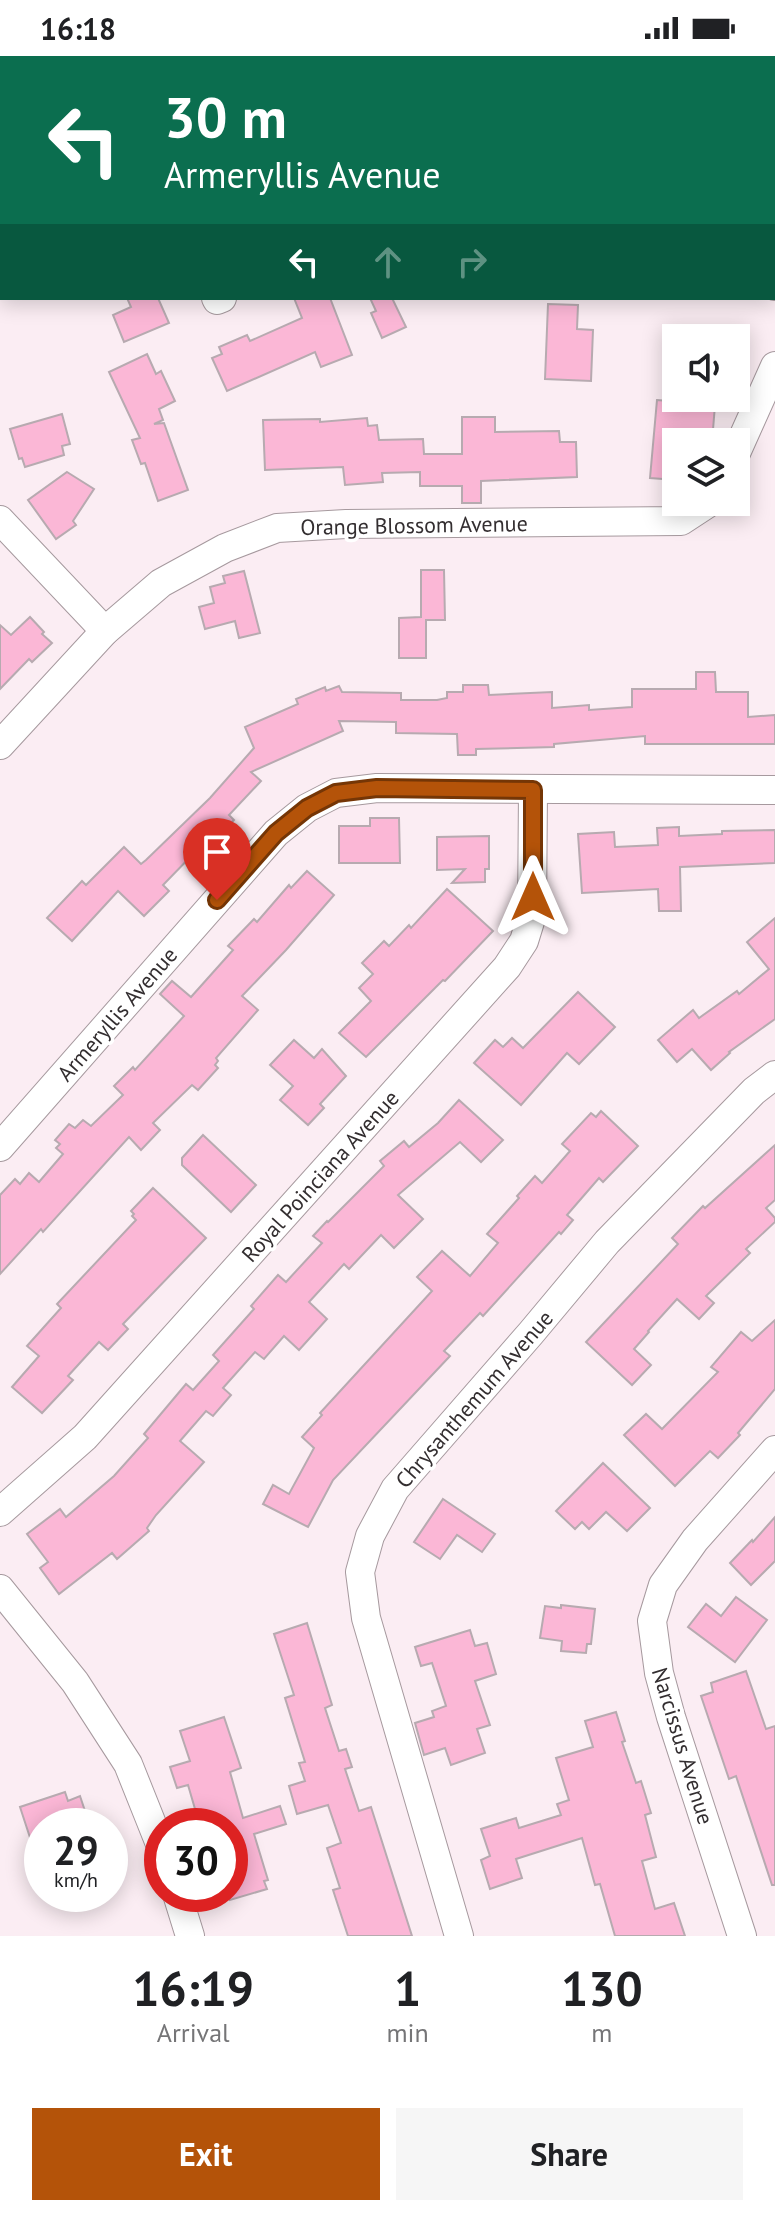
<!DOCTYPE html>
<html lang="en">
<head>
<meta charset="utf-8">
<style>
	body { margin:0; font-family:"PT Sans",sans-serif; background:#f6f6f6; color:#202124; height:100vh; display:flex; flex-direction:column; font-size:30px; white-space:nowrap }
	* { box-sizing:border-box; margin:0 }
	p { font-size:26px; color:#757577 }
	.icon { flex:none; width:44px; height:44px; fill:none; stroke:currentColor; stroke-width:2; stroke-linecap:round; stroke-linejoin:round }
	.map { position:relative; height:1880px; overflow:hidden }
	.drawer { display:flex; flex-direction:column; background:#fff; flex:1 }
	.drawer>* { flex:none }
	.banner { position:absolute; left:0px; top:0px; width:776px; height:244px; box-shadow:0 4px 20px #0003; background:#0b6e4f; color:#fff; overflow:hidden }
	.fabs { position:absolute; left:662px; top:268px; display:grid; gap:16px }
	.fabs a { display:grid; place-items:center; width:88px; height:88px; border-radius:0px; background:#fff; box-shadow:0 4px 20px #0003; font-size:40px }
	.speed { position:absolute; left:24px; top:1752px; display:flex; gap:16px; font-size:40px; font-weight:700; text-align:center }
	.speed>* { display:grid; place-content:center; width:104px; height:104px; border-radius:50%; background:#fff; box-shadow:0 4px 20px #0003; line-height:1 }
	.speed small { font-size:20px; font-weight:400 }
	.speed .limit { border:12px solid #d22; background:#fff; color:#111 }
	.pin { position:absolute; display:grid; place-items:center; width:68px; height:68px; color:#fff; margin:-82px -34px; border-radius:50% 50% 50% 0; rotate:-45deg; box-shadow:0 0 8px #0007 }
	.pin .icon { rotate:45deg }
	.me { position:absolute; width:88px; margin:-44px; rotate:0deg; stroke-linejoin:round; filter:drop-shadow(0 0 6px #0008) }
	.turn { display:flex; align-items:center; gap:28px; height:168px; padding:0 32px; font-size:36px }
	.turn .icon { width:104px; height:104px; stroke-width:2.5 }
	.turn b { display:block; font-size:56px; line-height:68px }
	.lanes { display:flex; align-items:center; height:76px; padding:0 32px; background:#0003; justify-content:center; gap:40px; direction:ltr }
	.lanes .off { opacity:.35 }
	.eta { display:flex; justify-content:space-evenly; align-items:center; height:136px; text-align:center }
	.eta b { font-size:48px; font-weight:700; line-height:56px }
	.button { display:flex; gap:16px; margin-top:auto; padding:16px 32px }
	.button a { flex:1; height:92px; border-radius:0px; background:#b45309; color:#fff; font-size:32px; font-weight:700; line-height:92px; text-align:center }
	.button a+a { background:#f6f6f6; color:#202124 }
	.status { display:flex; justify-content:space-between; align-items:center; height:56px; padding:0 40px; background:#fff; direction:ltr }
	.status svg { height:22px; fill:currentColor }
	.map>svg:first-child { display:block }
	.building { fill:#fbb7d6; stroke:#b7aab0; stroke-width:2 }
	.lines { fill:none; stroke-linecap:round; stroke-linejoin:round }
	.street-casing { stroke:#a6999e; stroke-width:30 }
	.street { stroke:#fff; stroke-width:28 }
	.route-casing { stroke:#753606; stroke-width:20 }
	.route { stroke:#b45309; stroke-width:14 }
	.labels { text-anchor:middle; stroke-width:7; stroke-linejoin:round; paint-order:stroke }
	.street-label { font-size:22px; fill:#332e30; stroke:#fff }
</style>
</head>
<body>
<div class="status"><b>16:18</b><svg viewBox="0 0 49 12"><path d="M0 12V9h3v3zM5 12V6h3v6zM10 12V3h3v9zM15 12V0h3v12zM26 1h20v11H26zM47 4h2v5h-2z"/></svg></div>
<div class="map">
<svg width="775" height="1880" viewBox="0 0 775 1880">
	<rect width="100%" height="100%" fill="#fbedf3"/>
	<g class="building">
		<polygon points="127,242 158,242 169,267 124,286 113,259 131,251"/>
		<polygon points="294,242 330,242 352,299 321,311 315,296 227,335 212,302 222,298 219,291 247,279 250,285 302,262"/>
		<polygon points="370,242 392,242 406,271 382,282 371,257 376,255"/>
		<polygon points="548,248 578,249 577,273 593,274 591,325 545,323"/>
		<polygon points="147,298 156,318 161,315 175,345 159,353 163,364 154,368 164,367 188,434 158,445 145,407 141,408 132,384 140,382 109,316"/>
		<polygon points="657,344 715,349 712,386 676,386 676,424 650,422"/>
		<polygon points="62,358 70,388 62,390 64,399 25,411 22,402 19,403 10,373"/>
		<polygon points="462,361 495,361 495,376 559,375 560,386 576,386 577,421 481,425 481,447 462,447 462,430 420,430 420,416 382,417 383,426 345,429 343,411 265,414 263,364 320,363 320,366 367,362 368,370 377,369 379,384 423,383 424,398 462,398"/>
		<polygon points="67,416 94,433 73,465 76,469 56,483 28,444"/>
		<polygon points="421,514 444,514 445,564 426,564 426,602 399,602 399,562 421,561"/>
		<polygon points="244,515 260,577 239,582 235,565 205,573 199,551 214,547 210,531 225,527 223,520"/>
		<polygon points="30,561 44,576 42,578 52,587 32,606 29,603 0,633 0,569 11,579"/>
		<polygon points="696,616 715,616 716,636 748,636 748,661 775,659 775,688 645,688 645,680 554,688 554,691 476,693 476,699 458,699 457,678 396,677 396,666 339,665 343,675 251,716 261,725 229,759 234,764 202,795 199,792 163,829 169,835 144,860 118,835 72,885 47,862 82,825 86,829 124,791 141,808 146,804 210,742 254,692 245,671 298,648 296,643 325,631 326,635 339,630 342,636 401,637 401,644 437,644 447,642 447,636 463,636 463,629 488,629 489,639 552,636 552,652 589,649 589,654 632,651 632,633 696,633"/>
		<polygon points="370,762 399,762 400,807 339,807 339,770 370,770"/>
		<polygon points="679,771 679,780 722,778 722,775 775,774 775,807 680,811 681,855 659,855 658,833 582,837 578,778 614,776 615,791 658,789 657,772"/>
		<polygon points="489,780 489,813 485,813 485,826 452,827 465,813 437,814 437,781"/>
		<polygon points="307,815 334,839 286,894 242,940 258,954 216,1002 218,1005 215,1009 218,1012 198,1034 192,1029 153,1067 160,1074 141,1094 129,1081 43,1176 41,1173 0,1218 0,1139 15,1123 20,1128 29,1117 39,1126 63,1098 56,1092 60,1088 55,1084 69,1068 75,1072 83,1064 91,1070 123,1039 114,1030 133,1011 135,1014 184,960 160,938 172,925 191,941 233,894 228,890 254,863 257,866 289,829 291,832"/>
		<polygon points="447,833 493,875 445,925 443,924 366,1001 339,977 371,945 359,932 373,918 362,907 384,885 389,890 409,869 411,872"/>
		<polygon points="775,862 775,963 729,996 730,997 711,1014 692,993 677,1006 658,984 693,954 699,962 737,935 739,938 769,913 747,886"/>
		<polygon points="578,936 615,971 579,1008 567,997 521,1049 474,1007 495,984 503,991 512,982 523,992"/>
		<polygon points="294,984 314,1002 322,993 346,1020 320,1048 324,1052 308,1069 280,1044 293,1030 270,1009"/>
		<polygon points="459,1044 503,1084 481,1106 460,1086 398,1139 423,1163 394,1192 381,1179 349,1213 344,1208 309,1246 327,1263 299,1294 284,1280 264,1303 255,1296 223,1332 231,1339 213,1360 206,1355 180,1385 204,1406 156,1459 147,1472 149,1475 117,1503 112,1497 59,1538 40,1512 48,1506 27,1478 60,1453 66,1461 114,1420 148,1382 144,1378 186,1328 193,1334 219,1305 213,1299 254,1253 251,1250 278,1219 286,1226 322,1187 313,1180 327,1165 328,1166 384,1110 380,1105 404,1085 409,1091 438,1067"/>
		<polygon points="601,1055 638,1090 603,1126 599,1122 567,1159 573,1164 561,1178 559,1176 483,1260 480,1257 444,1295 450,1300 333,1424 308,1471 263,1448 273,1429 289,1438 314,1392 302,1381 322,1359 320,1357 432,1235 417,1221 442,1195 470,1220 498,1187 487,1178 519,1142 517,1140 535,1120 542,1127 570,1095 562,1088 591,1057 596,1061"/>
		<polygon points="203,1079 256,1129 231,1156 182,1109 182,1102"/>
		<polygon points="775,1089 775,1144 766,1152 775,1162 775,1166 746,1193 750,1197 706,1240 714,1247 699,1263 677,1243 648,1275 649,1276 634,1293 651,1309 632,1329 586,1286 678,1188 672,1182 703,1150 705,1152"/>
		<polygon points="153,1132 206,1182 123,1268 128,1273 108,1294 99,1286 68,1320 73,1324 42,1357 12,1331 39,1300 27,1290 61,1252 57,1248 136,1164 132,1160 134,1158 131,1155"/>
		<polygon points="775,1264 775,1333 738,1377 740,1379 718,1402 710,1395 675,1430 624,1379 646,1358 662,1373 718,1316 711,1311 741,1276 752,1285"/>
		<polygon points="603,1407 650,1452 627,1475 606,1456 589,1473 582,1466 575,1473 556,1455"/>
		<polygon points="443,1443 495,1478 482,1496 457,1479 440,1503 414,1486"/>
		<polygon points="775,1461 775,1505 751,1529 730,1507 752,1484 753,1486"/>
		<polygon points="736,1541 767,1564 735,1606 688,1571 706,1548 721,1560"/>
		<polygon points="561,1549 595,1553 591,1588 587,1588 586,1597 561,1595 562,1585 540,1582 545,1550 561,1552"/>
		<polygon points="307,1567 332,1649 325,1652 339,1695 346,1693 352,1711 345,1713 359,1755 371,1751 412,1880 348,1880 333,1834 340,1832 327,1792 341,1787 328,1749 297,1758 289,1730 305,1725 299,1707 305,1706 285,1642 294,1639 274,1578"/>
		<polygon points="470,1574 475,1590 487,1587 496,1618 475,1625 490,1669 477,1673 485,1697 451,1709 445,1692 424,1699 415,1667 434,1661 432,1655 446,1650 432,1607 421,1610 415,1591"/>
		<polygon points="746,1615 766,1673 775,1670 775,1829 772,1829 736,1720 729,1723 701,1640 713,1636 711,1627"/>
		<polygon points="616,1656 625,1685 622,1686 636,1727 641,1725 651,1757 645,1759 656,1801 642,1805 655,1853 674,1847 685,1880 615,1880 600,1828 595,1829 582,1782 516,1803 522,1822 490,1833 481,1804 490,1800 481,1773 516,1762 519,1772 561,1759 557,1748 569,1744 556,1702 593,1691 585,1665"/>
		<polygon points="224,1661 241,1712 230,1716 243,1762 280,1750 286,1768 254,1778 268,1824 264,1825 267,1833 230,1844 230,1770 200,1770 188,1729 177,1732 170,1711 190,1705 180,1675"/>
		<polygon points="65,1736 68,1745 80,1740 90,1770 42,1770 42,1805 38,1806 20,1751"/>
	</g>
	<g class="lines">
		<g class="street-casing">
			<g id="street">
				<polyline points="108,0 109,2"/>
				<polyline points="393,0 394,2"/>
				<polyline points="774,230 775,230"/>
				<polyline points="216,242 217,244 222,242"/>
				<polyline points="736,397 775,310"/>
				<polyline points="0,464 105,575"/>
				<polyline points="0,689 105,575 161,527 225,492 277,472 346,468 681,465 710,446"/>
				<polyline points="0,1091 276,777 307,752 336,737 377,732 775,734"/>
				<polyline points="0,1456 85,1381 507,911 524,885 532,859 533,734"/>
				<polyline points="0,1533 75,1626 128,1708 162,1793"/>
				<polyline points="177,1838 190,1880"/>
				<polyline points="459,1880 366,1562 360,1516 370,1480 395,1433 531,1277 607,1186 754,1035 775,1019"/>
				<polyline points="742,1880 671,1661 659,1617 652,1565 663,1529 695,1484 775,1394"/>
			</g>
		</g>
		<use href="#street" class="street"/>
	</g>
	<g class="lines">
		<g class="route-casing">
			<polyline id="route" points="217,844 276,777 307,752 336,737 377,732 533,734 533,841"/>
		</g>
		<use href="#route" class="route"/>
	</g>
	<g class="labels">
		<g class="street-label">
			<text transform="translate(414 469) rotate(-1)" y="8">Orange Blossom Avenue</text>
			<text transform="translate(117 958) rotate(-49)" y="8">Armeryllis Avenue</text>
			<text transform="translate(320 1120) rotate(-48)" y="8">Royal Poinciana Avenue</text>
			<text transform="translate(474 1343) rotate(-49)" y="8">Chrysanthemum Avenue</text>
			<text transform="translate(683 1690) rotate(73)" y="8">Narcissus Avenue</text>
		</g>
	</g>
</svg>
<div class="fabs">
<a><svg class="icon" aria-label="sound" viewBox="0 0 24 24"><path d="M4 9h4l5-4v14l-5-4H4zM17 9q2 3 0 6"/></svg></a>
<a><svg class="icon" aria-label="layers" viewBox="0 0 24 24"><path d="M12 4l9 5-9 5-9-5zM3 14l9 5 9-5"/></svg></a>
</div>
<div class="speed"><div>29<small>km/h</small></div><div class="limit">30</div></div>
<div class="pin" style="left:217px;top:844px;background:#d93025"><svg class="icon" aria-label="arrive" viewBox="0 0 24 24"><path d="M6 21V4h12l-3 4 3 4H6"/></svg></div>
<svg class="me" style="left:533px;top:841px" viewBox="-20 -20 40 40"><path d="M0-17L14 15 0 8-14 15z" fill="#b45309" stroke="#fff" stroke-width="4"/></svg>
<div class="banner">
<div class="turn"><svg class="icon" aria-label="left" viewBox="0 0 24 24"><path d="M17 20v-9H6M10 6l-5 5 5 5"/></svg><div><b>30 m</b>Armeryllis Avenue</div></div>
<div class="lanes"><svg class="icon" aria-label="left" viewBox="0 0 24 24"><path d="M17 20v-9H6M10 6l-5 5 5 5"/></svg><svg class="icon off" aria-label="ahead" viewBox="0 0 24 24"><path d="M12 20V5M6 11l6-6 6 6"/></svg><svg class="icon off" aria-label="right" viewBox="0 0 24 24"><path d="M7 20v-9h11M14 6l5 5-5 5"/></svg></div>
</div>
</div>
<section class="drawer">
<div class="eta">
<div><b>16:19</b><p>Arrival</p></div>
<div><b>1</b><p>min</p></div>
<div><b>130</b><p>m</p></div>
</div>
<div class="button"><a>Exit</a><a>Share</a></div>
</section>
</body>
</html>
